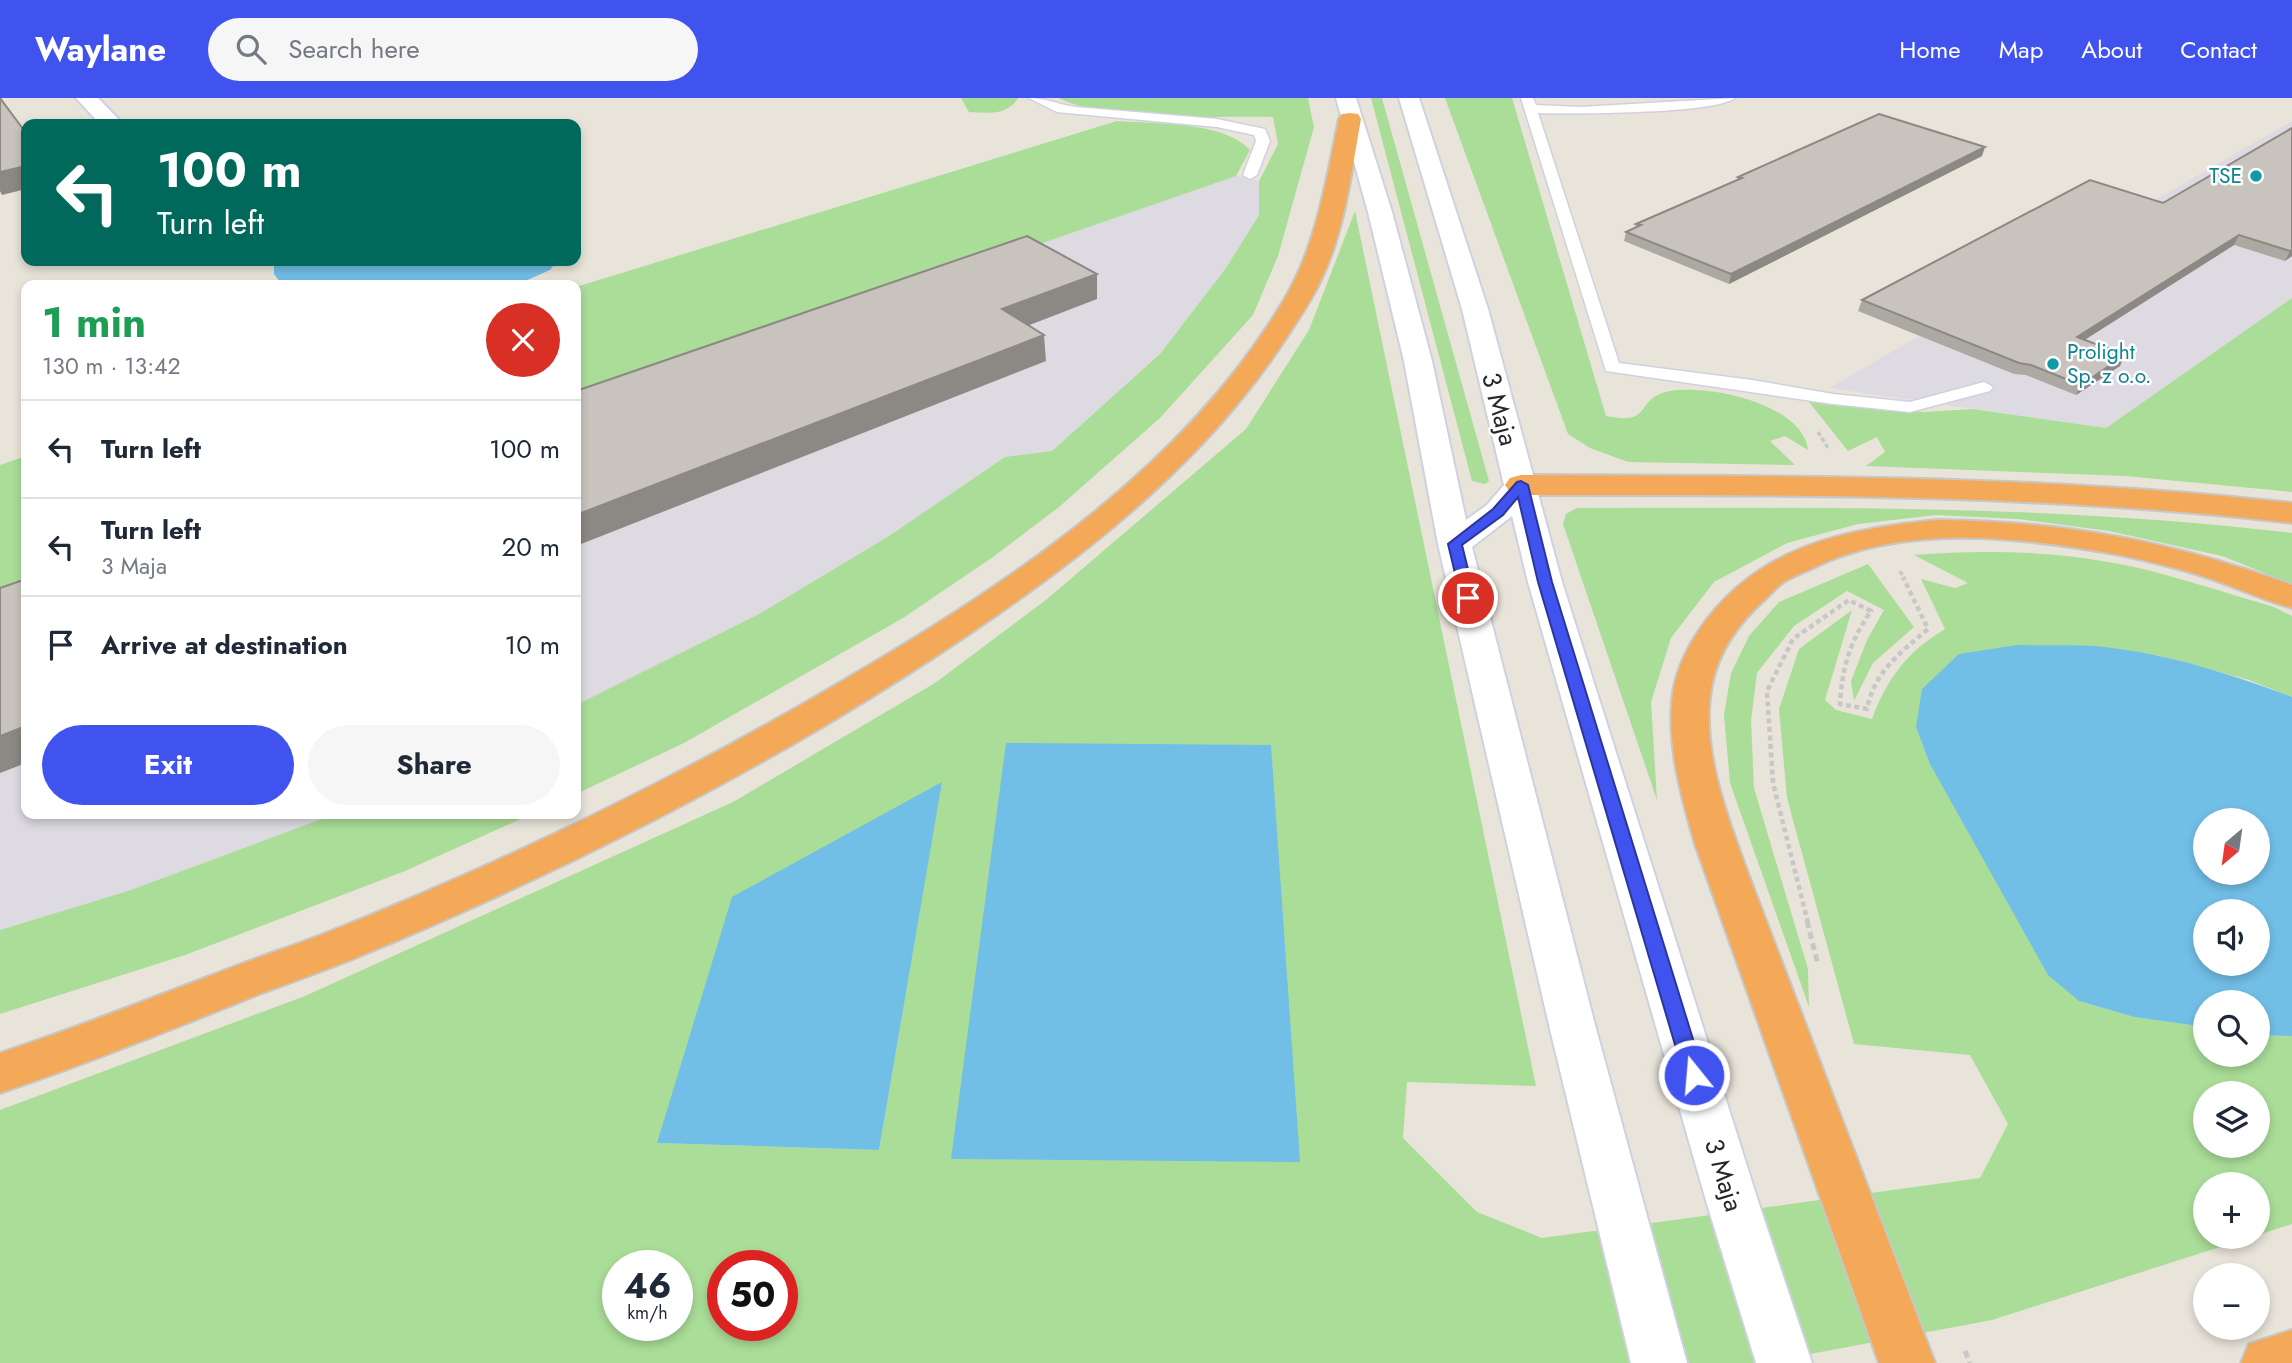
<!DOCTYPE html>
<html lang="en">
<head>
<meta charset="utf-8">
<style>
	body { margin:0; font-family:Jost,sans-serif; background:#f6f6f7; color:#1f2937; height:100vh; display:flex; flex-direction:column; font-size:26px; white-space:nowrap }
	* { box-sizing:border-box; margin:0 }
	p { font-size:23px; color:#747a83 }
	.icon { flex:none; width:38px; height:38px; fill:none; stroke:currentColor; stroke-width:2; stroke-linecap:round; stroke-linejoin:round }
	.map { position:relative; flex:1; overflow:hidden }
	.sheet { position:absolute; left:21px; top:182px; width:560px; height:539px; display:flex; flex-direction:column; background:#fff; border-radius:14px; box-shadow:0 4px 10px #0003 }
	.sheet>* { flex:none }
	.hud { position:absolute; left:21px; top:21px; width:560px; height:147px; border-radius:14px; box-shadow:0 4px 10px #0003; background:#00695c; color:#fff; overflow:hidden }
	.needle { width:46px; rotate:209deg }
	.fabs { position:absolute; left:2193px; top:710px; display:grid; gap:14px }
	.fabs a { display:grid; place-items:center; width:77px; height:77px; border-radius:50%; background:#fff; box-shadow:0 4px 10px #0003; font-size:35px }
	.speed { position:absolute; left:602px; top:1152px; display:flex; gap:14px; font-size:35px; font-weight:700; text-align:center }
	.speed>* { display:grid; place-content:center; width:91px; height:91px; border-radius:50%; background:#fff; box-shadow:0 4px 10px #0003; line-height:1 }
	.speed small { font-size:18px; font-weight:400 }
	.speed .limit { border:10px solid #d22; background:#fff; color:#111 }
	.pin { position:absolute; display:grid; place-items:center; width:60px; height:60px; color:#fff; margin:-30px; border:4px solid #fff; border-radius:50%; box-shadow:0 2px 7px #0007 }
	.me { position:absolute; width:77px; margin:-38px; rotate:343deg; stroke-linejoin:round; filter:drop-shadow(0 0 5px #0008) }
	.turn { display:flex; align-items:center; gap:24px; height:147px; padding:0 21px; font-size:32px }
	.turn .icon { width:91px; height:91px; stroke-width:2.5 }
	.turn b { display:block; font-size:49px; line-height:60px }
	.round { display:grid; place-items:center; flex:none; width:74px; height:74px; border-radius:37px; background:#f6f6f7 }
	.summary { display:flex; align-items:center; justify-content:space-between; height:119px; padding:0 21px }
	h1 { font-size:42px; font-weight:700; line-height:52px; color:#1e9e55 }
	.primary-button { display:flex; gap:14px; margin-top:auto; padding:14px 21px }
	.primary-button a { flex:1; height:80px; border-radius:42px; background:#4153ef; color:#fff; font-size:28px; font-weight:700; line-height:80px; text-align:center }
	.primary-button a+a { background:#f6f6f7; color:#1f2937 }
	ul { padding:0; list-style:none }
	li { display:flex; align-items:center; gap:21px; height:98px; padding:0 21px; border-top:2px solid #e0e1e3 }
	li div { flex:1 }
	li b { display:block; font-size:26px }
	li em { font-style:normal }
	header { display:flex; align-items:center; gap:42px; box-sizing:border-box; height:98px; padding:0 35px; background:#4153ef; color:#fff }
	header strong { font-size:33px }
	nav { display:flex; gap:38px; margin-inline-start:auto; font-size:24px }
	.search { width:490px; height:63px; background:#f6f6f7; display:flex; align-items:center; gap:18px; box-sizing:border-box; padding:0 24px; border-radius:38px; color:#747a83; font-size:26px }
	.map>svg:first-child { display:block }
	.industrial { fill:#dddae2 }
	.green { fill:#aadd98; fill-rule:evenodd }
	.water { fill:#71bee7; fill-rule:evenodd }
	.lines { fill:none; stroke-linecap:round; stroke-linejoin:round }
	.service-casing { stroke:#cfd1e0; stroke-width:3 }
	.minor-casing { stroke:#cfd1e0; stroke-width:4 }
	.secondary-casing { stroke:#cfd1e0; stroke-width:4 }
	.motorway-casing { stroke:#c7c7c7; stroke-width:4 }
	.path-far2 { stroke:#c7c7c7; stroke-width:3.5; stroke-dasharray:4.5 2.5; stroke-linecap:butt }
	.path-far1 { stroke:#c7c7c7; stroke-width:4.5; stroke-dasharray:5 3.5; stroke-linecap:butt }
	.path { stroke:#c7c7c7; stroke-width:5; stroke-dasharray:7 4.5; stroke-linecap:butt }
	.service { fill:#fff; fill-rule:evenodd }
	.minor { fill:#fff; fill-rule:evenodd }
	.secondary { fill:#fff; fill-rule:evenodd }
	.motorway { fill:#f4a959; fill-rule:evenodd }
	.wall { fill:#aca8a2 }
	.shaded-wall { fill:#8c8884 }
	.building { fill:#c8c3bc; stroke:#8c8884; stroke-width:2 }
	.route { fill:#4153ef; stroke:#2a369b; stroke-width:2 }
	.culture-dot { fill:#0f9aa8; stroke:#fff; stroke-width:2.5 }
	.labels { text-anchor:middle; stroke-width:5; stroke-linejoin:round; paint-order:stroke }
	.far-culture-label { font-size:21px; fill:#0d838f; stroke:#fff; text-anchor:end }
	.street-label { font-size:26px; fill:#272727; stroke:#fff }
</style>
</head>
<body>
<header>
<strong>Waylane</strong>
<div class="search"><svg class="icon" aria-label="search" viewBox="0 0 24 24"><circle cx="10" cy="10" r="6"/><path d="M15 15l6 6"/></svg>Search here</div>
<nav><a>Home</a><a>Map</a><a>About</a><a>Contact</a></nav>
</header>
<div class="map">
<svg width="2292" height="1265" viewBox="0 0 2292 1265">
	<rect width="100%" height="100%" fill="#e9e4d9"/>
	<g class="industrial">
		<polygon points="2292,23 2292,200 2106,330 1829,290"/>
		<polygon points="1236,78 1259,83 1259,117 1226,170 1160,256 1052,353 1005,359 889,438 759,516 576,607 576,307"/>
		<polygon points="26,499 26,716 335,716 128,793 0,832 0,508"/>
	</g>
	<g class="green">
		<path d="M961,0H1018C1007,18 988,15 969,14Z"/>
		<path d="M1058,0H1308L1314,29L1278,158L1253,217L1160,320L1059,409L993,459L903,520L684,645L576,696V607L759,516L889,438L1005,359L1052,353L1160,256L1226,170L1259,117V83L1278,46L1273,19C1215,18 1108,24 1058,0Z"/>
		<polygon points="1371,0 1382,0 1489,383 1485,386 1472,383"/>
		<path d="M1445,0H1512L1606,318C1655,328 1633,300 1670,293C1709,286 1803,306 1808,352L1785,338L1770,343L1795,367L1628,364L1590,350L1568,336Z"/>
		<path d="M1117,23C1155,26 1224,23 1250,52L1236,78L576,307V189Z"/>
		<path d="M1355,113L1536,988L1407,984L1403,1040L1477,1114L1542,1140L1980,1080L2008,1026L1970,957L1854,946L1787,700L1779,611L1799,551L1852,512L1825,602L1836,612L1872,621C1887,580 1908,553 1945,531L1921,481L1955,490L1968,485L1914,457C1988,451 2066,453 2139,470C2184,481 2229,496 2274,509L2292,518V599L2249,582L2156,557L2079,903L2134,919L2205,929V957H2258V937L2292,938V1126L2258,1137V1087H2205V1139H2251L1992,1222L1762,1265H0V1012L305,898L733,704L935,585L1047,501L1246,331L1309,232ZM941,685L879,1052L658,1045H657ZM2205,996H2258V1048H2205ZM618,1167H677V1227H618ZM723,1167H782V1227H723Z"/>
		<polygon points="2292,200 2292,394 2125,378 1866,368 1885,354 1877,339 1848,353 1809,304 1924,314 1972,311 2106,330"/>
		<polygon points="26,358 26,499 0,508 0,367"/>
		<path d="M1577,410C1816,410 2054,406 2292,435V486L2222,458L2109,433L2018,421L1936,417L1858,426L1787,445L1714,484L1671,540L1651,604L1657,702L1563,426L1566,416Z"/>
		<polygon points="1868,466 1914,529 1873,565 1854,603 1851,583 1867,542 1884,512 1847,493 1794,528 1757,575 1751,623 1754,690 1808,871 1809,909 1730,685 1724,617 1731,575 1749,538 1779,504"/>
		<polygon points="335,716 532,716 405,773 185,857 0,916 0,832 128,793"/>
	</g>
	<g class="water">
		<polygon points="279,163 557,163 550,172 516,187 345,187 329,183 280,184 274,176 274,168"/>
		<path d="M2017,547C2045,548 2075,546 2104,549C2168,556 2231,576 2292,599V938L2258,937V905H2205V929L2134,919L2079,903L2048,877L1930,666L1916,629L1922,591L1959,556ZM2205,723H2258V775H2205ZM2205,814H2258V866H2205Z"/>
		<polygon points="1006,645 1271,647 1300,1064 951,1061"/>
		<polygon points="942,684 879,1052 657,1045 732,799"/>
	</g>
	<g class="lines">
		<g class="service-casing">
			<g id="service">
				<path d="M1029,0C1046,0 1059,7 1076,9L1217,21L1265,31L1270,43L1257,77L1250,81L1243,77L1256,43L1254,37L1217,29L1057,14Z"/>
				<path d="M1521,0H1533L1536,7L1581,9L1735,0C1715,16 1570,16 1538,15L1619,265L1752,282L1833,296L1910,304L1984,284L1993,289L1990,293L1910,314L1833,306L1606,273Z"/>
			</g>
		</g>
		<g class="minor-casing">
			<polygon id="minor" points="76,0 98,0 123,26 100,26"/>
		</g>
		<g class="secondary-casing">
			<polygon id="secondary" points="1336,0 1356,0 1392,114 1432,263 1466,422 1487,407 1504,387 1462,211 1399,0 1419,0 1488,211 1562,484 1759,1106 1812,1265 1756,1265 1707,1106 1528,484 1512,418 1472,449 1595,927 1687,1265 1631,1265 1549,927 1438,446 1404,263 1368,114"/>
		</g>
		<g class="motorway-casing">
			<g id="motorway">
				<path d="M1350,15L1358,16L1361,21C1351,75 1345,132 1321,182C1311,204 1297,223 1285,242C1211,355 1104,443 994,519C795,657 576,769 353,861C323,873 292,884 262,895C175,930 89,965 0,995V955C79,929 155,899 233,869C262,858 292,848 321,837C504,765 682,678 851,578C1014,482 1187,367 1285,200C1317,146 1326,82 1339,21L1342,16Z"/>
				<path d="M1521,377C1779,378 2035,376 2292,405V425C2035,395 1779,397 1521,397L1510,394L1505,387L1510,380Z"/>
				<path d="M1938,422C2064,423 2174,444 2292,487V510C2266,503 2242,492 2217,483C2186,472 2153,464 2120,457C2022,439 1902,424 1809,472C1800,476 1789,480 1781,486C1773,493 1766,501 1758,508C1732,533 1714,562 1710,599C1703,659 1729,723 1749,778L1935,1265H1879L1695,746C1682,701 1668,652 1672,604C1674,577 1685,553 1700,531C1757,448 1845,431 1938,422Z"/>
				<polygon points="2292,1232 2292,1265 2241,1265 2249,1246"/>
			</g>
		</g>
		<g class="path-far2">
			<polyline points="1818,334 1828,350"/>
			<polyline points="1900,473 1904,480"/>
		</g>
		<path class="path-far1" d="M1808,825L1773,685L1767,593L1793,541L1849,502L1871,513C1850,543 1842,570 1840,606L1867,611C1874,574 1900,555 1928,531L1903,479"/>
		<g class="path">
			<polyline points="1807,823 1818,867"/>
			<polyline points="1965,1253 1970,1265"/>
		</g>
		<use href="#service" class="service"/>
		<use href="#minor" class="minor"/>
		<use href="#secondary" class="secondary"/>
		<use href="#motorway" class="motorway"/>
	</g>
	<g class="wall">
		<polygon points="2292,30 2292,158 2285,163 2234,147 2084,242 2120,268 2076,297 2026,277 2014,276 1858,213 1862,202 2163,105"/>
		<polygon points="1982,58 1729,186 1624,143 1626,134 1635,130 1636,126 1737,82 1738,79"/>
	</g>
	<g class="shaded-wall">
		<polygon points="1985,49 1982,58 1729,186 1731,176"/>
		<polygon points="26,68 26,91 2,97 0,93 0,74"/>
		<polygon points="2239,137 2234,147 2072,250 2077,239"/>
		<polygon points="2292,152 2292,158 2285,163 2290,153"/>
		<polygon points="1097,176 1097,201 1004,237 1002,211"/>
		<polygon points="1044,237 1046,263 576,448 576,417"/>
		<polygon points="2125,257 2120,268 2076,297 2081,287"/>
		<polygon points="26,628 26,665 0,675 0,638"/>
	</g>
	<g class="building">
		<polygon points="0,0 26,35 26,68 0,74"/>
		<polygon points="1879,16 1985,49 1731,176 1626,134 1641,127 1636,126 1742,80 1738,79"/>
		<polygon points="2292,30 2292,152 2290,153 2239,137 2077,239 2125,257 2081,287 2031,267 2019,265 1862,202 2090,82 2163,105"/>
		<polygon points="1027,138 1097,176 1002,211 1044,237 576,417 576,293"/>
		<polygon points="26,481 26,628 0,638 0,490"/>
	</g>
	<polygon class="route" points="1521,383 1528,387 1552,484 1704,977 1701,983 1694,985 1687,983 1684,977 1538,484 1518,399 1503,417 1462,447 1475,500 1468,504 1461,500 1448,446 1493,411 1517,384"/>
	<g class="culture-dot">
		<circle cx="2256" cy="78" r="7"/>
		<circle cx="2053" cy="266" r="7"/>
	</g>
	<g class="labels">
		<g class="far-culture-label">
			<text x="2242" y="85">TSE</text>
			<text x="2067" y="261" text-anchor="start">Prolight<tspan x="2067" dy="24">Sp. z o.o.</tspan></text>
		</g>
		<g class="street-label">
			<text transform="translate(1500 311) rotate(75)" y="9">3 Maja</text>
			<text transform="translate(1724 1077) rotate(73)" y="9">3 Maja</text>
		</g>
	</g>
</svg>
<div class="fabs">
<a><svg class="needle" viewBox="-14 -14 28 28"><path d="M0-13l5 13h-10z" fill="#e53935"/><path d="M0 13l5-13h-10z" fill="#747a83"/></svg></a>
<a><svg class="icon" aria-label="sound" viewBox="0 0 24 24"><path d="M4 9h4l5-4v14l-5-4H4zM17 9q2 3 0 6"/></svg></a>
<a><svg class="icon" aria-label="search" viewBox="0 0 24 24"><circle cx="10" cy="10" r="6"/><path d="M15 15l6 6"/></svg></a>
<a><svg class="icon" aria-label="layers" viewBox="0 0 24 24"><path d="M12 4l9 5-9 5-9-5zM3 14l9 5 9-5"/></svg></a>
<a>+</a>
<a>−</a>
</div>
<div class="speed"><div>46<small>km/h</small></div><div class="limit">50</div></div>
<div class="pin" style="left:1468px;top:500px;background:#d93025"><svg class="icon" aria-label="arrive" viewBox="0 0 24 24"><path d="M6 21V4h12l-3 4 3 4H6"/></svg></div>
<svg class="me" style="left:1694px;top:977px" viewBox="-20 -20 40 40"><circle r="17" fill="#4153ef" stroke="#fff" stroke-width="3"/><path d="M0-11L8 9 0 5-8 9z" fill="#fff"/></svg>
<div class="hud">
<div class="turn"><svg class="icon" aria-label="left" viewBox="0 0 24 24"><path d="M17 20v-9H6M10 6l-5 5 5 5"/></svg><div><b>100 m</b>Turn left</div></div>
</div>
<section class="sheet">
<div class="summary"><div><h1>1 min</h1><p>130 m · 13:42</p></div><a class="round" style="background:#d93025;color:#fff"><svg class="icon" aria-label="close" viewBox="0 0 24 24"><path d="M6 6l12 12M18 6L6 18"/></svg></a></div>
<ul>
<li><svg class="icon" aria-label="left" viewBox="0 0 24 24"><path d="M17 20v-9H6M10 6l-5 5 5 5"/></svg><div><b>Turn left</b></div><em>100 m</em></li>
<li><svg class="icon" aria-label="left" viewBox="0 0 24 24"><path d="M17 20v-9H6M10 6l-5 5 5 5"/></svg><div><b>Turn left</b><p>3 Maja</p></div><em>20 m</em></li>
<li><svg class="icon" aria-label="arrive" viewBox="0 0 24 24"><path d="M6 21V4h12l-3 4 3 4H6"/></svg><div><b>Arrive at destination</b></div><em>10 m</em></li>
</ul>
<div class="primary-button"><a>Exit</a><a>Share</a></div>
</section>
</div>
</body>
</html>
